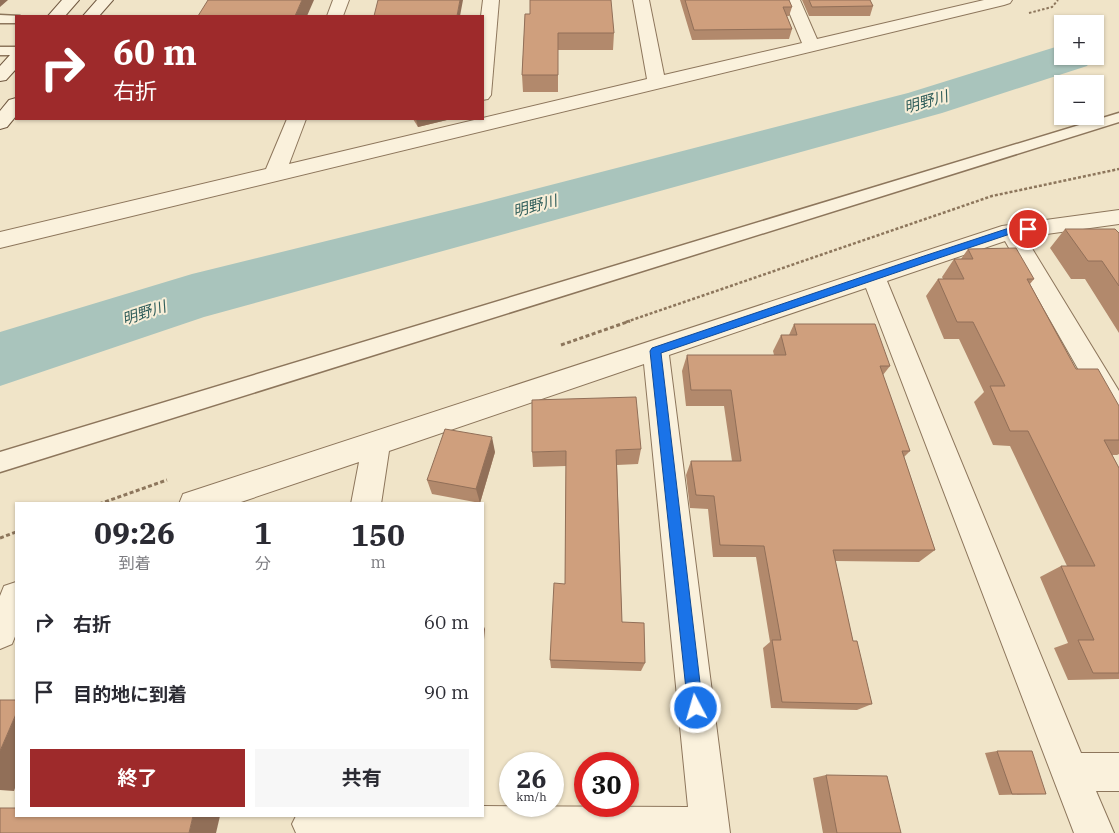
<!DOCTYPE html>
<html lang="ja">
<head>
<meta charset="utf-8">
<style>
	body { margin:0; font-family:"IBM Plex Serif","Noto Sans JP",serif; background:#f7f7f7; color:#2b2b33; height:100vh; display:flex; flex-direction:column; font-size:19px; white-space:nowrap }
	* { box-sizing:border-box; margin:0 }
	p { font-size:16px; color:#7c7c81 }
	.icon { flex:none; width:28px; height:28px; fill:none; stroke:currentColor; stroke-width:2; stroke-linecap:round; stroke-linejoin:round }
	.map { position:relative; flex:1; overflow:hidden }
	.side { position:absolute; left:15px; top:502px; width:469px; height:315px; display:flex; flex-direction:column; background:#fff; border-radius:0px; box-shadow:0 1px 4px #0004 }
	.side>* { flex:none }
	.hud { position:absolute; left:15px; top:15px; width:469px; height:105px; border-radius:0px; box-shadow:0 1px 4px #0004; background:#9e2a2b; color:#fff; overflow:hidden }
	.fabs { position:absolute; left:1054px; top:15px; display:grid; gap:10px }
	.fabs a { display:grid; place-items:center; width:50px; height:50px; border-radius:0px; background:#fff; box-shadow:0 1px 4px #0004; font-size:25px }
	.speed { position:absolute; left:499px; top:752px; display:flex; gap:10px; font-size:25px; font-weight:700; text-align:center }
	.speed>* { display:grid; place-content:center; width:65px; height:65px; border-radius:50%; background:#fff; box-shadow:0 1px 4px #0004; line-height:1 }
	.speed small { font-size:12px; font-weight:400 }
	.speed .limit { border:8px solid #d22; background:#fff; color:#111 }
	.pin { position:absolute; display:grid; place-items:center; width:42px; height:42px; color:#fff; margin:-21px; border:2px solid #fff; border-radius:50%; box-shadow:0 1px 5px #0007 }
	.me { position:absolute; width:55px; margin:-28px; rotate:354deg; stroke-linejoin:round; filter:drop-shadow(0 0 4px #0008) }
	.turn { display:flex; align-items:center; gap:18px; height:105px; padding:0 15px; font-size:22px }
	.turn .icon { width:65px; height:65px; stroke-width:2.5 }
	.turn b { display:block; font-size:35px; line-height:42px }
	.eta { display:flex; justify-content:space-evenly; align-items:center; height:85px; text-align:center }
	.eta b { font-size:30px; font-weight:700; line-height:35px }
	.cta { display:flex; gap:10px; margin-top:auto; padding:10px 15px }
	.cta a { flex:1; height:58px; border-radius:0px; background:#9e2a2b; color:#fff; font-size:20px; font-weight:700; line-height:58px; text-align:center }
	.cta a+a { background:#f7f7f7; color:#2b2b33 }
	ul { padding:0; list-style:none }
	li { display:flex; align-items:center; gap:15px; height:70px; padding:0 15px }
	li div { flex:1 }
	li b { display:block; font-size:19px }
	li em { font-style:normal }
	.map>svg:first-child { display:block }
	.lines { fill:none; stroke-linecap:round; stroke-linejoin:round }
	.river { fill:#a9c4bc; fill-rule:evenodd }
	.lane-casing { stroke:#8d765c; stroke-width:3 }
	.street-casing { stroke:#8d765c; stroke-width:2 }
	.secondary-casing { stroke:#6f573f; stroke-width:2 }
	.path-far2 { stroke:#8d765c; stroke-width:2; stroke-dasharray:2.5 2; stroke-linecap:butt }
	.path-far1 { stroke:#8d765c; stroke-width:2.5; stroke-dasharray:3 2; stroke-linecap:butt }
	.path { stroke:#8d765c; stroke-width:3; stroke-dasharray:4 2.5; stroke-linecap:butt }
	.lane { fill:#faf1dc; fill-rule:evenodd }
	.street { fill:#faf1dc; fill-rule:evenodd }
	.secondary { fill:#faf1dc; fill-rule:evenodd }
	.wall { fill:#b2896c }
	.shaded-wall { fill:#916f58 }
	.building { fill:#cf9f7d; stroke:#916f58 }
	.route { fill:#1a73e8; stroke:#114b97 }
	.labels { text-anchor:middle; stroke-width:4; stroke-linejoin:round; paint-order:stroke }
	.far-water-label { font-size:15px; font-style:italic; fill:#2f5d5a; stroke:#f7eed8 }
</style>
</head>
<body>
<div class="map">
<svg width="1119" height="833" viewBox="0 0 1119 833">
	<rect width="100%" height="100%" fill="#f0e4c8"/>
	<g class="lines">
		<polygon class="river" points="1062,45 1062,56 1094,56 1087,66 942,113 204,317 0,386 0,332 192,274 481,203 908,93"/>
		<g class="lane-casing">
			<g id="lane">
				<polygon points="0,15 20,16 16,16 16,23 0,23"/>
				<rect x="0" y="47" width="16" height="8"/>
				<polygon points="1119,113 1119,122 0,472 0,452"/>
			</g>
		</g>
		<g class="street-casing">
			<g id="street">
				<polygon points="333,0 349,0 343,16 327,16"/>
				<polygon points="483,0 499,0 491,95 488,99 482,100 481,16"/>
				<polygon points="633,0 649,0 664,75 802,43 784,0 800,0 817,39 984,0 1012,0 1010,3 1004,5 0,248 0,232 266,169 287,119 306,119 289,164 647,79"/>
				<polygon points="1119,210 1119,224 1025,237 1119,391 1119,426 1109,423 1005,241 887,281 1081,753 1119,753 1119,791 1096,791 1114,833 1074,833 866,288 669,355 730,833 296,833 292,824 296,816 482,816 482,806 688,807 644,364 389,451 381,504 351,504 359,462 235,504 179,504 183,494 1002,226"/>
				<polygon points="16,582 16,634 12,644 0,649 0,596 4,586"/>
			</g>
		</g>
		<g class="secondary-casing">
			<g id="secondary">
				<polygon points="62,0 79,0 65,16 48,16"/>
				<polygon points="97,0 113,0 99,16 83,16"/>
				<polygon points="16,54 16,69 6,80 0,81 0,66 10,55"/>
				<polygon points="16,98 16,116 7,127 0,129 0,111 9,100"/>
			</g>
		</g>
		<polyline class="path-far2" points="1029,13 1052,7 1058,0"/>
		<polyline class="path-far1" points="626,322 992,196 1119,169"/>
		<g class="path">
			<polyline points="561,345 630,321"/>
			<polyline points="99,504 167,480"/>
			<polyline points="0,538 16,532"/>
		</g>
		<use href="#lane" class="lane"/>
		<use href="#street" class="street"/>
		<use href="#secondary" class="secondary"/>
	</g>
	<g class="wall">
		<polygon points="680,0 789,0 792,7 789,16 787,16 792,29 789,39 692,40"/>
		<polygon points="802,0 870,0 873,6 870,16 809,16"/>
		<polygon points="525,14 614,33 613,50 558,50 558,92 523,92 522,75"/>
		<polygon points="353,119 451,119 418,127 413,119"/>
		<polygon points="1065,229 1119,233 1119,333 1085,279 1071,279 1050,248"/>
		<polygon points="968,249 1034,279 1030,284 1076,369 1119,440 1119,454 1117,455 1112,455 1119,468 1119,679 1068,680 1054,648 1068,643 1040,577 1061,566 1067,566 1010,446 993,445 974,402 984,392 959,339 944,339 926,296 938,279 943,279 942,277 954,259 961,259"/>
		<polygon points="794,324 890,366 883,375 910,451 904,457 935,550 919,562 835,561 853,641 872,704 857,710 771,708 763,648 770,642 756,557 713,557 708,509 690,508 686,475 691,461 732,461 724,406 686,406 682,371 687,355 774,355 773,351 781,335 789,335"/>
		<polygon points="641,449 638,464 617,465 622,622 645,663 641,671 551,668 550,660 565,584 566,466 533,467 532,452"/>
		<polygon points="495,452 480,503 432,494 427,480"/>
		<polygon points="997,751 1046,794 999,795 985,753"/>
		<polygon points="826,775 901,833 823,833 813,778"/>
	</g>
	<g class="shaded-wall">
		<polygon points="0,0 8,0 0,7"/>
		<polygon points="302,0 314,0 307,16 295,16"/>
		<polygon points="460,0 463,0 460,16 457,16"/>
		<polygon points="416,119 451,119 418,127"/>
		<polygon points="492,437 495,452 480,503 476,489"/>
		<polygon points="482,622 485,629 482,662"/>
		<polygon points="16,714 16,785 14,791 0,790 0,751"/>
		<polygon points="193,816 220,816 216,833 189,833"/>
	</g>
	<g class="building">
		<polygon points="208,0 302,0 295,16 198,16"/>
		<polygon points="378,0 460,0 457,16 374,16"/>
		<polygon points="530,0 611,0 614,33 558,33 558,75 522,75 525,14 530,14"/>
		<polygon points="685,0 789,0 792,7 783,7 792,29 694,30"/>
		<polygon points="809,0 870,0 873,6 812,7"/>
		<polygon points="1065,229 1115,229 1119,233 1119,286 1102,261 1088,261"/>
		<polygon points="1016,248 1034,279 1027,279 1076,369 1098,369 1119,406 1119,440 1104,440 1119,468 1119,673 1093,673 1078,640 1094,640 1061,566 1095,566 1028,431 1010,431 990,386 1005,386 973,322 957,322 938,279 964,279 954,259 973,259 968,249"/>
		<polygon points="794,324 875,324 890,366 880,366 910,451 902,451 935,550 833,550 853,641 857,641 872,704 782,702 772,640 781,640 764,546 720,545 714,496 696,495 691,461 741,461 731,390 691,390 687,355 786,355 781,335 797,335"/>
		<polygon points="636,397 641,449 616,450 622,622 644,623 645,663 550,660 554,583 565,584 566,451 532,452 532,400"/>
		<polygon points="445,429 492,437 476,489 427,480"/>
		<polygon points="0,700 16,700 16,714 0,751"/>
		<polygon points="997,751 1032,751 1046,794 1012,794"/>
		<polygon points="826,775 887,776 901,833 837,833"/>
		<polygon points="0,808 16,808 16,816 193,816 189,833 0,833"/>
	</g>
	<polygon class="route" points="1028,226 1032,229 1031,231 1010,234 927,262 661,353 703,708 701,713 696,715 691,713 688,708 650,351 652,348 921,257 1006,229"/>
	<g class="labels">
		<g class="far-water-label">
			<text transform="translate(926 102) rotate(-16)" y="5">明野川</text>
			<text transform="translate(535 206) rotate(-15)" y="5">明野川</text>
			<text transform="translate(144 313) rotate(-18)" y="5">明野川</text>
		</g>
	</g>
</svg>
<div class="fabs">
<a>+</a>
<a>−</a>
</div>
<div class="speed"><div>26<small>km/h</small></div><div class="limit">30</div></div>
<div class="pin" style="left:1028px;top:229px;background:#d93025"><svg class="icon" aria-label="arrive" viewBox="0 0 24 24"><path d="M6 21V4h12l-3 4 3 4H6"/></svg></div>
<svg class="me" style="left:696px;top:708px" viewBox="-20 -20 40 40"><circle r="17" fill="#1a73e8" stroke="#fff" stroke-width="3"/><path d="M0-11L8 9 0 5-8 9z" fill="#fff"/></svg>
<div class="hud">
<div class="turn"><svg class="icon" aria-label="right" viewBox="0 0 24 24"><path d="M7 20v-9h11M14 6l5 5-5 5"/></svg><div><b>60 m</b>右折</div></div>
</div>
<section class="side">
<div class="eta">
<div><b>09:26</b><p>到着</p></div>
<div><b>1</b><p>分</p></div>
<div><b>150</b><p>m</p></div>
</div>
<ul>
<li><svg class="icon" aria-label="right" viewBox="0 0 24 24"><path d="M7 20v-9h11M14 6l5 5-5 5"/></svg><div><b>右折</b></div><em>60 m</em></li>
<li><svg class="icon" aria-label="arrive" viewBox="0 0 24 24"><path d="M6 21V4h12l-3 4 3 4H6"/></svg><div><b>目的地に到着</b></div><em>90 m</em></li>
</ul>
<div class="cta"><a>終了</a><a>共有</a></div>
</section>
</div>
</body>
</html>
